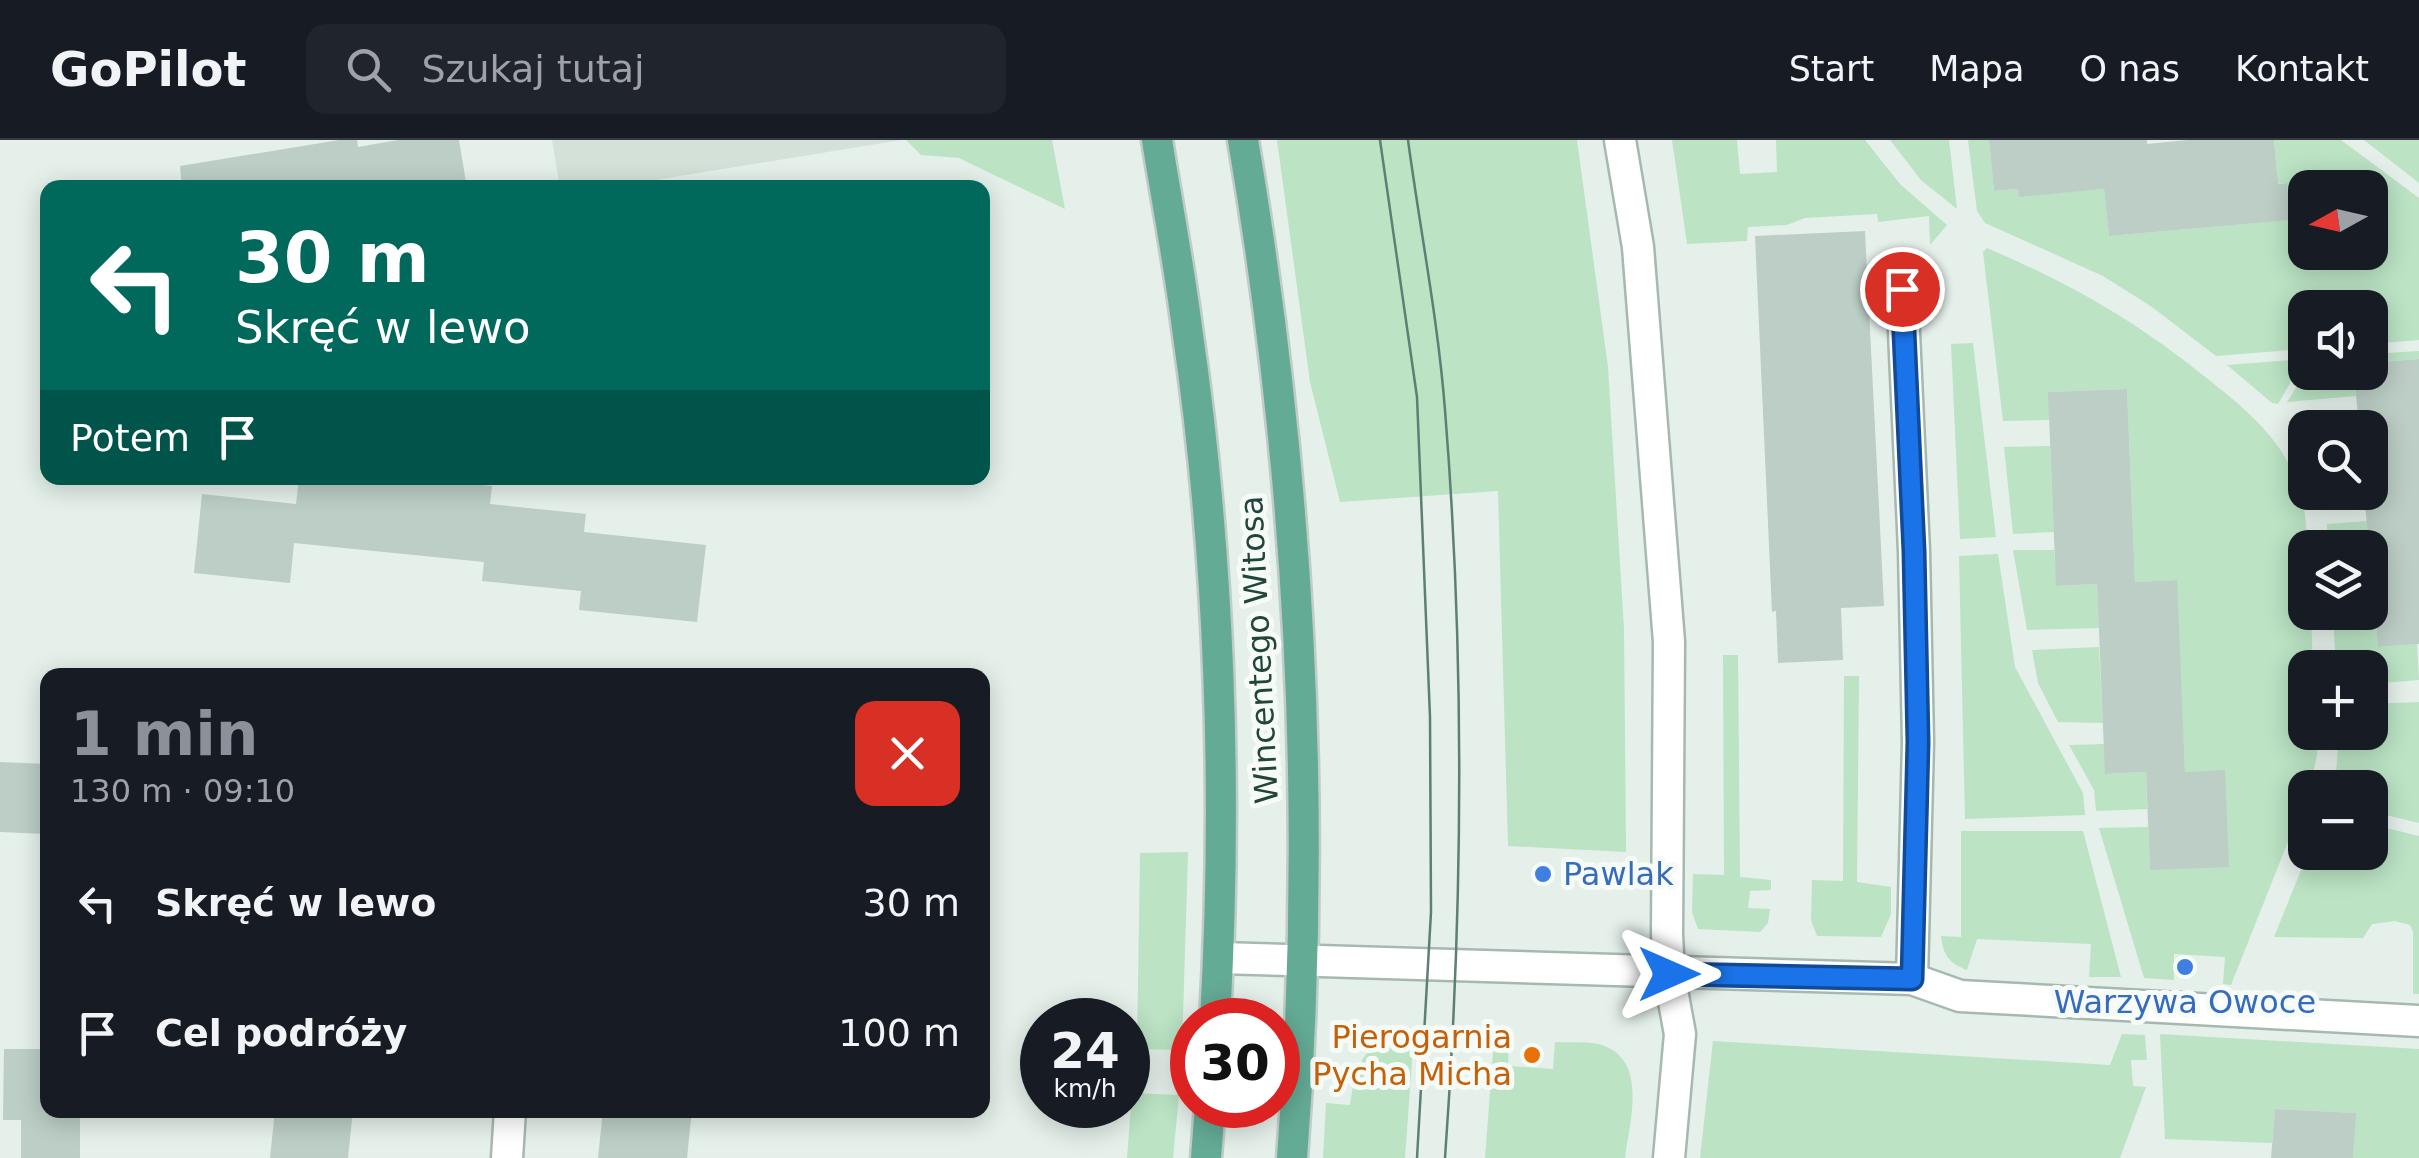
<!DOCTYPE html>
<html lang="pl">
<head>
<meta charset="utf-8">
<style>
	body { margin:0; font-family:"DejaVu Sans",sans-serif; background:#20242c; color:#f1f3f6; height:100vh; display:flex; flex-direction:column; font-size:38px; white-space:nowrap }
	* { box-sizing:border-box; margin:0 }
	p { font-size:32px; color:#9ea1a6 }
	.icon { flex:none; width:55px; height:55px; fill:none; stroke:currentColor; stroke-width:2; stroke-linecap:round; stroke-linejoin:round }
	.map { position:relative; flex:1; overflow:hidden }
	.details { position:absolute; left:40px; top:528px; width:950px; height:450px; display:flex; flex-direction:column; background:#171b24; border-radius:20px; box-shadow:0 5px 25px #0003 }
	.details>* { flex:none }
	.banner { position:absolute; left:40px; top:40px; width:950px; height:305px; border-radius:20px; box-shadow:0 5px 25px #0003; background:#00695c; color:#fff; overflow:hidden }
	.needle { width:65px; rotate:262deg }
	.controls { position:absolute; left:2288px; top:30px; display:grid; gap:20px }
	.controls a { display:grid; place-items:center; width:100px; height:100px; border-radius:20px; background:#171b24; box-shadow:0 5px 25px #0003; font-size:50px }
	.speed { position:absolute; left:1020px; top:858px; display:flex; gap:20px; font-size:50px; font-weight:700; text-align:center }
	.speed>* { display:grid; place-content:center; width:130px; height:130px; border-radius:50%; background:#171b24; box-shadow:0 5px 25px #0003; line-height:1 }
	.speed small { font-size:25px; font-weight:400 }
	.speed .limit { border:15px solid #d22; background:#fff; color:#111 }
	.pin { position:absolute; display:grid; place-items:center; width:85px; height:85px; color:#fff; margin:-42px; border:5px solid #fff; border-radius:50%; box-shadow:0 2px 10px #0007 }
	.me { position:absolute; width:110px; margin:-55px; rotate:90deg; stroke-linejoin:round; filter:drop-shadow(0 0 8px #0008) }
	.turn { display:flex; align-items:center; gap:35px; height:210px; padding:0 30px; font-size:45px }
	.turn .icon { width:130px; height:130px; stroke-width:2.5 }
	.turn b { display:block; font-size:70px; line-height:85px }
	.then { display:flex; align-items:center; height:95px; padding:0 30px; background:#0003; gap:20px; font-size:38px }
	.round { display:grid; place-items:center; flex:none; width:105px; height:105px; border-radius:20px; background:#20242c }
	.summary { display:flex; align-items:center; justify-content:space-between; height:170px; padding:0 30px }
	h1 { font-size:60px; font-weight:700; line-height:75px; color:#8c9099 }
	ul { padding:0; list-style:none }
	li { display:flex; align-items:center; gap:30px; height:130px; padding:0 30px }
	li div { flex:1 }
	li b { display:block; font-size:38px }
	li em { font-style:normal }
	header { display:flex; align-items:center; gap:60px; box-sizing:border-box; height:140px; padding:0 50px; background:#171b24; border-bottom:2px solid #363941 }
	header strong { font-size:48px }
	nav { display:flex; gap:55px; margin-inline-start:auto; font-size:35px }
	.search { width:700px; height:90px; background:#20242c; display:flex; align-items:center; gap:25px; box-sizing:border-box; padding:0 35px; border-radius:20px; color:#9ea1a6; font-size:38px }
	.map>svg:first-child { display:block }
	.built { fill:#d3e1d9 }
	.green { fill:#bbe3c4; fill-rule:evenodd }
	.building { fill:#bccec6 }
	.lines { fill:none; stroke-linecap:round; stroke-linejoin:round }
	.minor-casing { stroke:#a6b9b1; stroke-width:35 }
	.major-casing { stroke:#c1cbc8; stroke-width:35 }
	.minor { stroke:#fff; stroke-width:30 }
	.major { stroke:#64ab95; stroke-width:30 }
	.tram { stroke:#5c8074; stroke-width:2.5 }
	.route-casing { stroke:#114b97; stroke-width:25 }
	.route { stroke:#1a73e8; stroke-width:18 }
	.shop-dot { fill:#3f7fe0; stroke:#f6fbf8; stroke-width:4 }
	.food-dot { fill:#e8710a; stroke:#f6fbf8; stroke-width:4 }
	.labels { text-anchor:middle; stroke-width:10; stroke-linejoin:round; paint-order:stroke }
	.street-label { font-size:32px; fill:#214539; stroke:#f6fbf8 }
	.shop-label { font-size:32px; fill:#366cbe; stroke:#f6fbf8; text-anchor:start }
	.food-label { font-size:32px; fill:#c56008; stroke:#f6fbf8; text-anchor:end }
</style>
</head>
<body>
<header>
<strong>GoPilot</strong>
<div class="search"><svg class="icon" aria-label="search" viewBox="0 0 24 24"><circle cx="10" cy="10" r="6"/><path d="M15 15l6 6"/></svg>Szukaj tutaj</div>
<nav><a>Start</a><a>Mapa</a><a>O nas</a><a>Kontakt</a></nav>
</header>
<div class="map">
<svg width="2419" height="1018" viewBox="0 0 2419 1018">
	<rect width="100%" height="100%" fill="#e5f0ea"/>
	<polygon class="built" points="552,0 901,0 613,47 560,48"/>
	<g class="green">
		<polygon points="906,0 1052,0 1065,69 959,18 921,15"/>
		<polygon points="1277,0 1577,0 1608,227 1624,489 1626,712 1508,706 1498,351 1340,362 1310,242"/>
		<polygon points="1672,0 1737,0 1740,34 1777,32 1776,0 1865,0 1900,44 1947,85 1930,105 1929,76 1878,82 1877,74 1805,78 1787,85 1748,87 1747,101 1687,104"/>
		<polygon points="1890,0 1949,0 1957,69 1921,40"/>
		<path d="M1968,0H1989L1994,51L2018,49L2020,56L2104,49L2109,96L2289,80L2287,43L2270,44L2277,33L2274,0H2341L2419,58V200L2370,204V168H2305V209L2216,216L2152,167L2103,136L1985,83L1977,71ZM2305,48H2370V112H2305Z"/>
		<polygon points="2364,0 2419,0 2419,43"/>
		<path d="M1987,108C2071,144 2133,179 2204,236C2247,270 2289,303 2302,359C2311,396 2305,435 2305,472L2311,473L2313,527L2305,528V592L2316,593L2317,615L2310,647L2305,648V659L2231,845L2223,844L2225,817L2174,814V840L2144,838L2099,688L2148,687L2150,729L2225,631L2185,632L2176,440L2135,442L2127,249L2049,252V280L2003,281L1983,112Z"/>
		<polygon points="1973,203 1996,397 1960,399 1951,204"/>
		<polygon points="2419,211 2419,219 2370,223 2370,214"/>
		<polygon points="2304,219 2278,264 2272,263 2227,225"/>
		<polygon points="2306,232 2354,233 2356,256 2287,262"/>
		<polygon points="2358,277 2359,287 2305,288 2305,306 2288,281"/>
		<polygon points="2050,306 2054,392 2013,394 2004,307"/>
		<polygon points="2323,353 2364,353 2365,362 2325,364"/>
		<polygon points="2367,381 2369,407 2328,407 2327,384"/>
		<polygon points="2013,410 2054,410 2057,446 2097,444 2099,488 2027,490"/>
		<polygon points="1998,414 2015,527 2083,653 2085,675 1965,679 1959,416"/>
		<polygon points="2375,474 2378,507 2417,504 2419,540 2370,544 2370,528 2336,527 2333,476"/>
		<polygon points="2099,507 2103,583 2058,582 2038,543 2032,510"/>
		<polygon points="1723,515 1738,515 1740,737 1771,740 1771,750 1750,751 1748,768 1770,769 1768,783 1760,792 1698,789 1692,772 1693,734 1724,735"/>
		<polygon points="1844,536 1859,536 1857,742 1891,747 1891,774 1881,797 1817,796 1811,780 1812,740 1843,741"/>
		<polygon points="2419,562 2419,683 2370,671 2370,648 2335,647 2339,593 2370,592 2370,564"/>
		<polygon points="2104,604 2106,634 2146,632 2147,669 2096,671 2094,650 2069,605"/>
		<polygon points="2370,684 2419,696 2419,854 2413,854 2413,792 2410,785 2395,781 2372,784 2363,798 2274,797 2308,713 2370,712"/>
		<path d="M1961,691H2083L2121,837H2089L2091,804L1977,799L1967,830C1949,823 1943,815 1941,796L1961,797Z"/>
		<polygon points="1188,712 1182,910 1137,909 1140,713"/>
		<path d="M1414,893L1405,1018H1323L1326,963L1350,965C1356,923 1365,896 1414,893Z"/>
		<polygon points="2122,894 2145,895 2147,920 2131,920 2133,946 2146,947 2120,1018 1700,1018 1713,901 2110,925"/>
		<polygon points="2160,894 2419,909 2419,1018 2353,1018 2355,973 2275,969 2272,1003 2165,999"/>
		<path d="M1509,899L1508,926L1553,929L1555,902C1569,903 1589,901 1602,905C1649,921 1629,983 1625,1018H1485L1494,900Z"/>
		<polygon points="1132,953 1179,955 1173,1018 1127,1018"/>
	</g>
	<g class="building">
		<polygon points="339,0 357,0 358,7 398,0 459,0 467,48 182,48 180,26"/>
		<polygon points="1989,0 2147,0 2147,4 2188,0 2274,0 2278,44 2287,43 2290,80 2109,96 2104,49 2019,57 2018,49 1994,51"/>
		<polygon points="1865,91 1884,466 1841,468 1843,520 1778,523 1776,471 1772,472 1755,96"/>
		<polygon points="2419,219 2419,504 2378,507 2364,352 2370,352 2370,288 2359,288 2354,232 2370,232 2370,223"/>
		<polygon points="2127,249 2135,442 2177,440 2185,632 2225,630 2229,727 2150,730 2146,632 2105,634 2097,444 2056,446 2048,252"/>
		<polygon points="299,338 411,338 492,346 490,364 586,374 584,392 706,405 697,482 579,470 581,451 482,441 484,422 294,403 290,443 194,433 202,354 296,364"/>
		<polygon points="0,622 48,624 45,694 0,692"/>
		<polygon points="4,909 42,909 42,941 48,942 48,970 80,970 80,1018 21,1018 21,980 3,980"/>
		<polygon points="2275,969 2356,973 2353,1018 2271,1018"/>
		<polygon points="275,970 353,970 348,1018 270,1018"/>
		<polygon points="603,970 692,970 687,1018 598,1018"/>
	</g>
	<g class="lines">
		<g class="minor-casing">
			<g id="minor">
				<polyline points="1620,0 1638,107 1669,502 1667,795 1669,834 1680,894 1669,1018"/>
				<polyline points="1902,149 1914,411 1918,602 1912,839"/>
				<polyline points="1219,818 1912,839 1960,856 2419,881"/>
				<polyline points="507,1018 510,970"/>
			</g>
		</g>
		<g class="major-casing">
			<g id="major">
				<path d="M1157,0C1167,63 1179,125 1187,188C1220,414 1228,652 1215,880"/>
				<path d="M1243,0C1300,335 1318,679 1292,1018"/>
				<polyline points="1206,1018 1210,965"/>
			</g>
		</g>
		<use href="#minor" class="minor"/>
		<use href="#major" class="major"/>
		<g class="tram">
			<polyline points="1380,0 1417,257 1430,577 1431,772 1417,1018"/>
			<path d="M1408,0C1420,89 1438,180 1445,270C1465,519 1463,769 1445,1018"/>
		</g>
	</g>
	<g class="lines">
		<g class="route-casing">
			<polyline id="route" points="1669,834 1912,839 1918,602 1914,411 1902,149"/>
		</g>
		<use href="#route" class="route"/>
	</g>
	<g class="shop-dot">
		<circle cx="1543" cy="734" r="10"/>
		<circle cx="2185" cy="827" r="10"/>
	</g>
	<circle class="food-dot" cx="1532" cy="915" r="10"/>
	<g class="labels">
		<g class="street-label">
			<text transform="translate(1259 510) rotate(-93)" y="11">Wincentego Witosa</text>
		</g>
		<g class="shop-label">
			<text x="1563" y="745">Pawlak</text>
			<text x="2185" y="873" text-anchor="middle">Warzywa Owoce</text>
		</g>
		<g class="food-label">
			<text x="1512" y="908">Pierogarnia<tspan x="1512" dy="37">Pycha Micha</tspan></text>
		</g>
	</g>
</svg>
<div class="controls">
<a><svg class="needle" viewBox="-14 -14 28 28"><path d="M0-13l5 13h-10z" fill="#e53935"/><path d="M0 13l5-13h-10z" fill="#9ea1a6"/></svg></a>
<a><svg class="icon" aria-label="sound" viewBox="0 0 24 24"><path d="M4 9h4l5-4v14l-5-4H4zM17 9q2 3 0 6"/></svg></a>
<a><svg class="icon" aria-label="search" viewBox="0 0 24 24"><circle cx="10" cy="10" r="6"/><path d="M15 15l6 6"/></svg></a>
<a><svg class="icon" aria-label="layers" viewBox="0 0 24 24"><path d="M12 4l9 5-9 5-9-5zM3 14l9 5 9-5"/></svg></a>
<a>+</a>
<a>−</a>
</div>
<div class="speed"><div>24<small>km/h</small></div><div class="limit">30</div></div>
<div class="pin" style="left:1902px;top:149px;background:#d93025"><svg class="icon" aria-label="arrive" viewBox="0 0 24 24"><path d="M6 21V4h12l-3 4 3 4H6"/></svg></div>
<svg class="me" style="left:1669px;top:834px" viewBox="-20 -20 40 40"><path d="M0-17L14 15 0 8-14 15z" fill="#1a73e8" stroke="#fff" stroke-width="4"/></svg>
<div class="banner">
<div class="turn"><svg class="icon" aria-label="left" viewBox="0 0 24 24"><path d="M17 20v-9H6M10 6l-5 5 5 5"/></svg><div><b>30 m</b>Skręć w lewo</div></div>
<div class="then">Potem<svg class="icon" aria-label="arrive" viewBox="0 0 24 24"><path d="M6 21V4h12l-3 4 3 4H6"/></svg></div>
</div>
<section class="details">
<div class="summary"><div><h1>1 min</h1><p>130 m · 09:10</p></div><a class="round" style="background:#d93025;color:#fff"><svg class="icon" aria-label="close" viewBox="0 0 24 24"><path d="M6 6l12 12M18 6L6 18"/></svg></a></div>
<ul>
<li><svg class="icon" aria-label="left" viewBox="0 0 24 24"><path d="M17 20v-9H6M10 6l-5 5 5 5"/></svg><div><b>Skręć w lewo</b></div><em>30 m</em></li>
<li><svg class="icon" aria-label="arrive" viewBox="0 0 24 24"><path d="M6 21V4h12l-3 4 3 4H6"/></svg><div><b>Cel podróży</b></div><em>100 m</em></li>
</ul>
</section>
</div>
</body>
</html>
